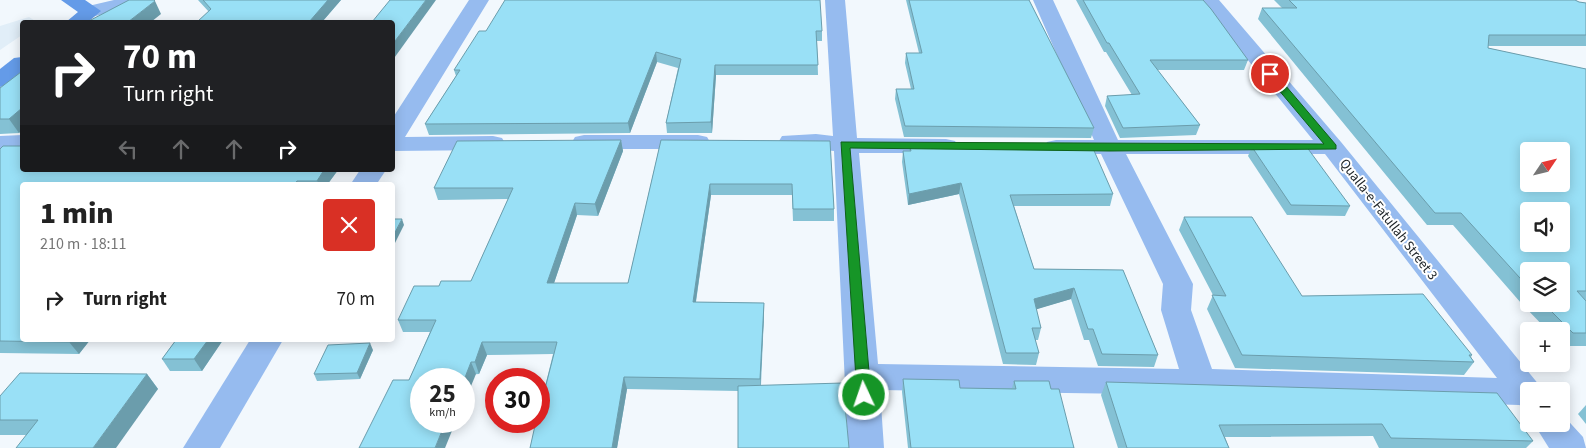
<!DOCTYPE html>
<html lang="en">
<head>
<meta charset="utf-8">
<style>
	body { margin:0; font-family:"Source Sans 3",sans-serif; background:#f6f6f6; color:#222; height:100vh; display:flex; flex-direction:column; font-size:19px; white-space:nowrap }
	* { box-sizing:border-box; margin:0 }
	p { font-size:16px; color:#767676 }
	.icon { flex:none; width:28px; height:28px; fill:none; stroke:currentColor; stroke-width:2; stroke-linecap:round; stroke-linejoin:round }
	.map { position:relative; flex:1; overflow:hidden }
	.panel { position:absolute; left:20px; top:182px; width:375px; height:160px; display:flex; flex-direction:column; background:#fff; border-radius:5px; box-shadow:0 2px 12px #0003 }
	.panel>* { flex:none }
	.banner { position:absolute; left:20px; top:20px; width:375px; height:152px; border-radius:5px; box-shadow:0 2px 12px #0003; background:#202124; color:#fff; overflow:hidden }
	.needle { width:32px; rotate:55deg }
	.fabs { position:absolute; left:1520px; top:142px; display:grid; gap:10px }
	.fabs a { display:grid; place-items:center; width:50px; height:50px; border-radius:5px; background:#fff; box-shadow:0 2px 12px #0003; font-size:25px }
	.speed { position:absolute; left:410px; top:368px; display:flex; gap:10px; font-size:25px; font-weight:700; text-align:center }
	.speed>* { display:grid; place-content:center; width:65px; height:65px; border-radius:50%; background:#fff; box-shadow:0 2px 12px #0003; line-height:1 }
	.speed small { font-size:12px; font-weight:400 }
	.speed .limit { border:8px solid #d22; background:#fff; color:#111 }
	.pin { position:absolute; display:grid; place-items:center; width:42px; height:42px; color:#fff; margin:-21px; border:2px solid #fff; border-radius:50%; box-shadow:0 1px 5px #0007 }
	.me { position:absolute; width:55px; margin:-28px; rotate:357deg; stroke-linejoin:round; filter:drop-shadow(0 0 4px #0008) }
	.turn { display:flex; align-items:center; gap:18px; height:105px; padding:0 20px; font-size:22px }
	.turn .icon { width:65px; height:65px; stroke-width:2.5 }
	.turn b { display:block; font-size:35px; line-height:42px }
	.lanes { display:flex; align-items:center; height:48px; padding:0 20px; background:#0003; justify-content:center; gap:25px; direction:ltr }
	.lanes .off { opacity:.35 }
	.round { display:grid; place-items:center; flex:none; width:52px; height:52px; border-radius:5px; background:#f6f6f6 }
	.summary { display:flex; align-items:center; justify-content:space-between; height:85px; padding:0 20px }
	h1 { font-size:30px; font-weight:800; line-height:38px }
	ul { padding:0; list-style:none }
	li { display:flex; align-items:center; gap:15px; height:65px; padding:0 20px }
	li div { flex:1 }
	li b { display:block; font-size:19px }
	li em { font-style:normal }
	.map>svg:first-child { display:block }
	.built { fill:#e1eef8 }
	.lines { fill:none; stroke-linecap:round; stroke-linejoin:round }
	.minor { fill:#96bbef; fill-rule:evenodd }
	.secondary { fill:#649be8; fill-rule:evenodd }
	.wall { fill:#84c1d4; fill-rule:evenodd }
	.shaded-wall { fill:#6b9dac }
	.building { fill:#99e0f6; stroke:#6b9dac; fill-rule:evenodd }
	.route { fill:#169527; stroke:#0e6119 }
	.labels { text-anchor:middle; stroke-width:4; stroke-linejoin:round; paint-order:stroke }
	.street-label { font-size:14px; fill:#21272b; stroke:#fff }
</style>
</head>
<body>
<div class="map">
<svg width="1586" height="448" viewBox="0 0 1586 448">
	<rect width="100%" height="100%" fill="#f2f8fd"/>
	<polygon class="built" points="29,17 37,22 22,22 22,35 0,50 0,26"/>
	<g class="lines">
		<g class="minor">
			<polygon points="114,0 149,0 146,4 91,17 84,15 81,11 84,7"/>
			<polygon points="469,0 489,0 405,137 493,136 502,138 505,143 502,148 493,150 392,151 392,119"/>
			<path d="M825,0H845L857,138L946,139L955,141L958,146L955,151L946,153H859L878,364L1179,369L1161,310L1163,284L1101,154H1056L1047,152L1044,147L1047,142L1056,140H1094L1033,0H1053L1118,140H1313L1199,0H1219L1341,142L1544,391H1529V408L1519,405L1200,395L880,390L884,448H848L834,151L782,146L779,141L782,136L816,134L833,136ZM1126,154H1325L1497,378L1212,369L1191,310L1193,284Z"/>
			<polygon points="22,135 22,149 0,150 0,136"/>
			<polygon points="584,135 698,135 707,137 710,142 707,147 698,149 584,149 575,147 572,142 575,137"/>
			<polygon points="360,170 386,170 376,185 350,185"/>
			<polygon points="250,340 283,340 220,448 183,448"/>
			<polygon points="1561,413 1583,437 1586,448 1549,448 1534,424 1561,424"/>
		</g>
		<g class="secondary">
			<polygon points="61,0 85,0 101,11 88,22 66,22 78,12"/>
			<polygon points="22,57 22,73 8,85 0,87 0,69 14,58"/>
		</g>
	</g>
	<g class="wall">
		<polygon points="198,0 341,0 322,22 197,22 209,12"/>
		<polygon points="906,0 1029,0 1094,128 1091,138 904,137 895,99 896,89 911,89 905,63 906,53 919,53"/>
		<polygon points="1076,0 1203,0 1248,60 1244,70 1157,70 1200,125 1196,135 1120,138 1105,106 1107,96 1132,95 1106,52 1104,52"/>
		<path d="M1274,0H1575L1579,2L1586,3V46H1488V48L1586,69V346H1563L1561,344V331H1548L1521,303L1453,225H1427L1258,19L1262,8H1282ZM1529,271L1561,304H1529Z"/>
		<polygon points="486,31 822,31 822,41 817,41 818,75 716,75 712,133 667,133 666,123 678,68 657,62 630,133 429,135 425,124 456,76 454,70"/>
		<polygon points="22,72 22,130 19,133 0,134 0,88"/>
		<polygon points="621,140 623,151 598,216 577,215 554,283 628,283 661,140 830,141 834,209 834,221 793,221 792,195 711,195 696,302 764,303 764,315 761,385 738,391 627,389 617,448 530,448 553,354 487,355 479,374 409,380 430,332 403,332 398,320 439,286 471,281 508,199 438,200 434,188"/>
		<polygon points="909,144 1113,194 1110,206 1014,206 1034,269 1123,270 1158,355 1154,367 1098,366 1089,340 1084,340 1071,299 1036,309 1041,328 1038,340 1035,340 1039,353 1036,365 1003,364 959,194 908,205 902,162 903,151 909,151"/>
		<polygon points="1252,147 1350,206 1345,216 1287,215 1248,156"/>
		<polygon points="0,149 22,170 338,170 327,185 22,185 22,340 90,340 79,354 0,353"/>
		<polygon points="1184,217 1302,296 1472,355 1471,357 1474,362 1464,375 1235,368 1207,309 1213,295 1179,230"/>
		<polygon points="176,340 223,340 202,371 170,371 162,359"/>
		<polygon points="373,350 360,379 317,381 314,374"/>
		<polygon points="147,374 158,389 26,435 0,435 0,396"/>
		<polygon points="903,379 960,388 1012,388 1014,381 1051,389 1074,448 908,448 902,392"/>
		<polygon points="1106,382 1533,441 1526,448 1379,448 1373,436 1225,437 1229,448 1118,448 1101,395"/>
		<polygon points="1586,405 1586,424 1578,414"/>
	</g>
	<g class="shaded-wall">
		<polygon points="328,0 341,0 322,22 309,22"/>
		<polygon points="426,0 436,0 392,61 392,45"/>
		<polygon points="155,1 161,14 151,22 128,22"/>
		<polygon points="656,52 657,62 630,133 628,123"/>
		<polygon points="715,65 716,75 712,133 711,122"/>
		<polygon points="22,108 22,130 19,133 9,119"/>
		<polygon points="621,140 623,151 598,216 595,204"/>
		<polygon points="324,170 338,170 327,185 319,185 317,181"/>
		<polygon points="297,181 299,185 294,185"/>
		<polygon points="961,183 959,194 908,205 909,194"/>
		<polygon points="710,184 711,195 694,314 693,302"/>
		<polygon points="575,203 577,215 550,295 547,283"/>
		<polygon points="402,219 404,225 392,249 392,238"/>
		<polygon points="1074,288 1071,299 1031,311 1034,299"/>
		<polygon points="764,303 764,315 760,391 760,379"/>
		<polygon points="71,340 90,340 79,354 69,342"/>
		<polygon points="208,340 223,340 202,371 194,359"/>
		<polygon points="482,342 487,355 479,374 475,362"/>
		<polygon points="370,343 373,350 360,379 357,373"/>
		<polygon points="471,362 476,374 464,403 464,380"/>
		<polygon points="147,374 158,389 116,448 93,448"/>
		<polygon points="624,377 627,389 617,448 612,448"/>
		<polygon points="446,421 456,421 445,448 435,448"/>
	</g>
	<g class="building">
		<polygon points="129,0 154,0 155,1 128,22 87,22"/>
		<polygon points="203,0 328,0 309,22 197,22 211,9"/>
		<polygon points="390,0 426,0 392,45 392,22 372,22"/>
		<polygon points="505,0 820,0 822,31 816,31 818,65 715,65 711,122 666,123 681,59 656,52 628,123 425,124 460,70 454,70 479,31 486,31"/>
		<polygon points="909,0 1029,0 1094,128 905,126 896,89 914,89 906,53 922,53"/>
		<polygon points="1083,0 1203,0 1211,9 1248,60 1150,60 1200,125 1123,128 1107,96 1140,94 1109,43 1107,43"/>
		<path d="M1289,0H1575L1579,2L1586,3V35H1489L1488,48L1586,69V291H1577L1586,301V333H1573L1544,304H1561V271H1529V288L1461,213H1435L1262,8H1297ZM1529,151H1561V184H1529ZM1529,211H1561V244H1529Z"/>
		<polygon points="21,72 22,72 22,108 9,119 0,119 0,88"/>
		<polygon points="621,140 595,204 575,203 547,283 628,283 661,140 830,141 834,209 793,209 792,184 710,184 693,302 764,303 760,379 624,377 612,448 530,448 536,421 539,421 539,412 557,342 482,342 475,362 471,362 464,380 464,379 421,379 421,421 446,421 435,448 359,448 393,380 409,380 436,320 398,320 414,286 439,286 441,281 471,281 513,188 434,188 457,141"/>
		<polygon points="909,144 1092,146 1113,194 1010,195 1034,269 1123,270 1158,355 1102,354 1093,329 1088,329 1074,288 1034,299 1041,328 1032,328 1039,353 1006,353 961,183 909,194 903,151 911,151"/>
		<polygon points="3,146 22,146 22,170 324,170 317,181 297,181 294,185 22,185 22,340 71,340 69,342 0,341 0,149"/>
		<polygon points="1306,146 1350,206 1291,205 1252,147"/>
		<polygon points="1184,217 1252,217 1302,296 1423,294 1472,355 1469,355 1474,362 1242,355 1212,295 1226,296"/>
		<polygon points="392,219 402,219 392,238"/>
		<polygon points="176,340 208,340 194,359 162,359"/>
		<polygon points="370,343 357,373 314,374 328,345"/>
		<polygon points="20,373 147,374 93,448 16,448 38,420 0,420 0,396"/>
		<polygon points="903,379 959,380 960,388 1016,389 1014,381 1049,381 1051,389 1059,389 1074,448 911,448"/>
		<polygon points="1106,382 1497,393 1533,441 1391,438 1382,424 1219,425 1229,448 1127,448"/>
		<polygon points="843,383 849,448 738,448 738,386"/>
	</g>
	<polygon class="route" points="1267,72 1274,72 1336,145 1336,149 1110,151 850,148 871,395 869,399 859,399 857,395 841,142 1324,144 1267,76"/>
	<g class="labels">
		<g class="street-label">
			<text transform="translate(1389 219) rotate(52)" y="5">Qualla-e-Fatullah Street 3</text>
		</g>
	</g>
</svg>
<div class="fabs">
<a><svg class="needle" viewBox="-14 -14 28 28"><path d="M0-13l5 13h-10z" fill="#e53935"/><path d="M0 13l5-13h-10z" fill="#767676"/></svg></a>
<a><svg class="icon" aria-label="sound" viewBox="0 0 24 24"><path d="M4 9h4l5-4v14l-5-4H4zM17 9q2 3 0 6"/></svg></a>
<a><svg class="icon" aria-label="layers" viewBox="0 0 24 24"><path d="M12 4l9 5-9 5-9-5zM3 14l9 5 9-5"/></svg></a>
<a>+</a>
<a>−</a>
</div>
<div class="speed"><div>25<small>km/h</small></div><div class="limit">30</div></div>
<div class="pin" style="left:1270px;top:74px;background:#d93025"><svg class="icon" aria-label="arrive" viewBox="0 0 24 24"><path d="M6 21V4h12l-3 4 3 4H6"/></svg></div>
<svg class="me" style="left:864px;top:395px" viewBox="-20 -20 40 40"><circle r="17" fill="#169527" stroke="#fff" stroke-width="3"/><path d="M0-11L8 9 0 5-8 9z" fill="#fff"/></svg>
<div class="banner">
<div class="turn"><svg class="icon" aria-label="right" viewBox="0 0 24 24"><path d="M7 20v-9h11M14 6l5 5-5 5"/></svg><div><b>70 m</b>Turn right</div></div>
<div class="lanes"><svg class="icon off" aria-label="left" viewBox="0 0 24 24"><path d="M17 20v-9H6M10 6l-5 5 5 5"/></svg><svg class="icon off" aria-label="ahead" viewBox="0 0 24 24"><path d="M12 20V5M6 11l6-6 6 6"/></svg><svg class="icon off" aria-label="ahead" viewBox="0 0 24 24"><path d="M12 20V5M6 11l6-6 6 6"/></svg><svg class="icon" aria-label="right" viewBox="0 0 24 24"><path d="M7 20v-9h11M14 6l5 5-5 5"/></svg></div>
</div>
<section class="panel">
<div class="summary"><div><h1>1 min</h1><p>210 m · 18:11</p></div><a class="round" style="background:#d93025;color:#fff"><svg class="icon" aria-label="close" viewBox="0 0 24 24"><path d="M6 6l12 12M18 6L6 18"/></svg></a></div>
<ul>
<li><svg class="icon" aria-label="right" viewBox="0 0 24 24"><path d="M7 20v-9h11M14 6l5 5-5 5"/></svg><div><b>Turn right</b></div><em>70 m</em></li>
</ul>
</section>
</div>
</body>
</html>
